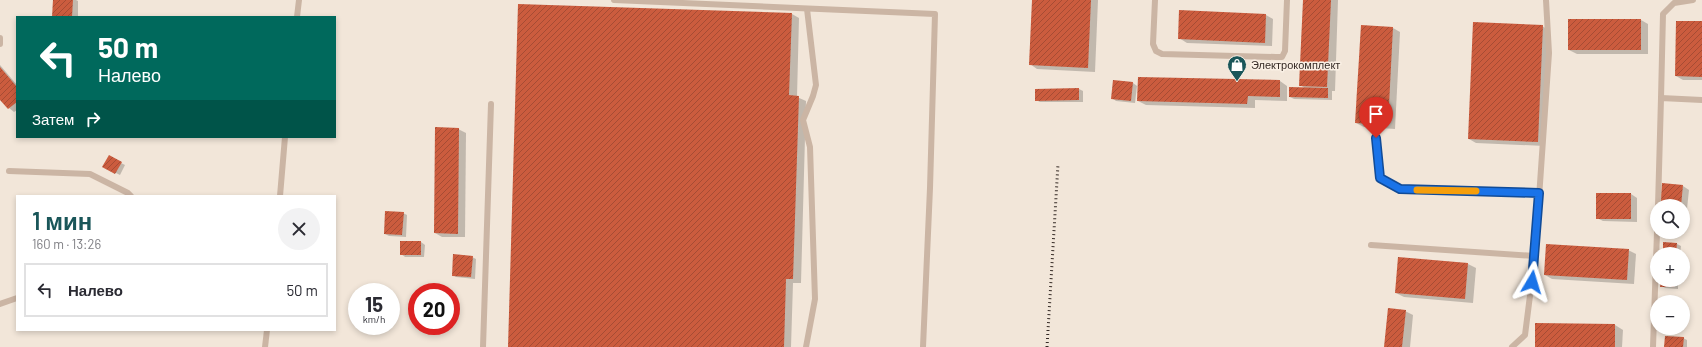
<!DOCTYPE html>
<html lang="ru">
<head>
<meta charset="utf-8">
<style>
	body { margin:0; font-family:Barlow,sans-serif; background:#f2f2f3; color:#2b2b33; height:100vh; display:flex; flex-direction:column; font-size:15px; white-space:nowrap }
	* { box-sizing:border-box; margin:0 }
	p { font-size:13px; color:#7c7c81 }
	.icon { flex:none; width:22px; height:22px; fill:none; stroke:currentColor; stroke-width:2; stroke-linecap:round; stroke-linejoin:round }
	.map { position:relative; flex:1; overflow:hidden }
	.details { position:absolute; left:16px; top:195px; width:320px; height:136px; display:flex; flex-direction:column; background:#fff; border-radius:0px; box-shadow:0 2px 6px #0003 }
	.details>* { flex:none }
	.hud { position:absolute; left:16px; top:16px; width:320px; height:122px; border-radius:0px; box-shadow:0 2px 6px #0003; background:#00695c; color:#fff; overflow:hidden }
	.tools { position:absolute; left:1650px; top:199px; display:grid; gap:8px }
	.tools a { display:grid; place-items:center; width:40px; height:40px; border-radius:50%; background:#fff; box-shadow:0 2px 6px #0003; font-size:20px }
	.speed { position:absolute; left:348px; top:283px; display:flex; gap:8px; font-size:20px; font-weight:700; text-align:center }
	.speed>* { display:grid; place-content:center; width:52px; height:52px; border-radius:50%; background:#fff; box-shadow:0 2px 6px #0003; line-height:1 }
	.speed small { font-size:10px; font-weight:400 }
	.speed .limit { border:6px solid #d22; background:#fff; color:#111 }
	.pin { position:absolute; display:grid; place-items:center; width:34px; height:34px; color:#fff; margin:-41px -17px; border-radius:50% 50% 50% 0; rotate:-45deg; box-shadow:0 0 4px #0007 }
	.pin .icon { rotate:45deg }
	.me { position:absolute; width:44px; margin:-22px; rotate:7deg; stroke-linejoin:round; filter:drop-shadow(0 0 3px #0008) }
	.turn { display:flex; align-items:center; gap:14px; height:84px; padding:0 16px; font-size:18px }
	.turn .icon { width:52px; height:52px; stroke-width:2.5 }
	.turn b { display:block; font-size:28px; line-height:34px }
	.then { display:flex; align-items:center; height:38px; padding:0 16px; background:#0003; gap:8px; font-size:15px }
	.round { display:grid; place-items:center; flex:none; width:42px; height:42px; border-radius:21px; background:#f2f2f3 }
	.summary { display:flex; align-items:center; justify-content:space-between; height:68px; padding:0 16px }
	h1 { font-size:24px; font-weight:600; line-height:30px; color:#1a5659 }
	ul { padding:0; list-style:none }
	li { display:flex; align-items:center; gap:12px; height:54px; margin:0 8px 6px; padding:0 8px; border:2px solid #e1e1e2; border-radius:0px }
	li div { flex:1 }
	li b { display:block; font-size:15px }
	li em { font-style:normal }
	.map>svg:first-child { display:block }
	.shadow { fill:#0003 }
	.building { fill:url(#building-hatch) }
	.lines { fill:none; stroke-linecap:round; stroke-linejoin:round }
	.lane { stroke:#cbb5a4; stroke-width:6 }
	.rail { stroke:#362b26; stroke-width:3; stroke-dasharray:1 3; stroke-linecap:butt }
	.route-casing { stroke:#114b97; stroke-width:10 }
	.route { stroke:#1a73e8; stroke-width:7 }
	.slow { stroke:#f59e0b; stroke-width:7 }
	.labels { text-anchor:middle; stroke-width:3; stroke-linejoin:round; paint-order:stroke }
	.poi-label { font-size:11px; fill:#362b26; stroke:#faf0e5; text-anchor:start }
</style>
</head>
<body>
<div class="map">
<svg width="1702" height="347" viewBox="0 0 1702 347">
	<defs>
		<pattern id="building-hatch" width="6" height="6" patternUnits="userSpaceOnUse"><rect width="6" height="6" fill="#cb5c3e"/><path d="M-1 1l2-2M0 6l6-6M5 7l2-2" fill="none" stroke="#a64c34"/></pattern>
	</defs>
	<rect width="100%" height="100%" fill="#f2e6d9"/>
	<g class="shadow">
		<polygon points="54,0 76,0 78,1 78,17 53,17"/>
		<polygon points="1033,0 1098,0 1095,72 1037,69 1030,64"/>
		<polygon points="1304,0 1338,0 1335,91 1332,91 1332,100 1294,99 1290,97 1305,88 1300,85"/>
		<polygon points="1180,11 1266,15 1273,19 1272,46 1187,43 1179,38"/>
		<polygon points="792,14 799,18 797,97 806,101 801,283 793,283 791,347 509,347"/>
		<polygon points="1641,20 1648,24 1648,54 1577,54 1569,50"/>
		<polygon points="1702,22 1702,80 1683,80 1676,76"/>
		<polygon points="1362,26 1393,28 1400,32 1395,129 1364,127 1356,123"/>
		<polygon points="1542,26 1550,31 1545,146 1476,143 1469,139"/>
		<polygon points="0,65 17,85 17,110 14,112 9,108 0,98"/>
		<polygon points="1114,81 1133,83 1137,86 1135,103 1116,101 1112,98"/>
		<polygon points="1280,81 1287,86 1287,101 1255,100 1255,108 1146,105 1138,101"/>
		<polygon points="1079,89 1083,91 1083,102 1040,102 1036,100"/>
		<polygon points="458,129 466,133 465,237 442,237 435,233"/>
		<polygon points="109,157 125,165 120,175 104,167"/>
		<polygon points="1683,186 1689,190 1685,228 1683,228 1683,206 1661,206"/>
		<polygon points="1597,194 1631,194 1637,198 1637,222 1603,221 1597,218"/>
		<polygon points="403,213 407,215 406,237 389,236 385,234"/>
		<polygon points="421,242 425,245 424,257 405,257 401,254"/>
		<polygon points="1677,244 1681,246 1680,254 1664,254"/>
		<polygon points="1628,250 1636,254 1634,284 1552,279 1545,275"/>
		<polygon points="472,257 476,259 475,279 456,277 453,275"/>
		<polygon points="1399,258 1468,264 1476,268 1473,303 1404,297 1396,293"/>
		<polygon points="1662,280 1678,280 1678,289 1665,288 1662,286"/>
		<polygon points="1405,311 1413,315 1410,347 1385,347"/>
		<polygon points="1536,324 1615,325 1623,330 1622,347 1536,347"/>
		<polygon points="1683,338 1687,340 1687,347 1665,347"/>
	</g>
	<g class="building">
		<polygon points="53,0 73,0 72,17 52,17"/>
		<polygon points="1032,0 1091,0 1088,68 1029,65"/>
		<polygon points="1303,0 1331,0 1327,87 1299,86"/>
		<polygon points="518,4 792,13 789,95 799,96 793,279 786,279 784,347 508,347"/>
		<polygon points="1179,10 1266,14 1265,43 1178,39"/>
		<rect x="1568" y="19" width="73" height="31"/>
		<polygon points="1676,21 1702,21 1702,77 1675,76"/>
		<polygon points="1473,22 1543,25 1538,142 1468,139"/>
		<polygon points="1361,25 1393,27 1388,125 1355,123"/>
		<polygon points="0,67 17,87 17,102 8,109 0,100"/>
		<polygon points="1138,77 1280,80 1280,97 1248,96 1247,104 1137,101"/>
		<polygon points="1113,80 1133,82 1131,101 1111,99"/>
		<polygon points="1289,87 1328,88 1328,98 1289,97"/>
		<polygon points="1079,88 1079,100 1035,101 1035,89"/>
		<polygon points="435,127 459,128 458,234 434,233"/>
		<polygon points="109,155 122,162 115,174 102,167"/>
		<polygon points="1662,183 1683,185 1681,206 1660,206"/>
		<rect x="1596" y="193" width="35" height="26"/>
		<polygon points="385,211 404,212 402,235 384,234"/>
		<rect x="400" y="241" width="21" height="14"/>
		<polygon points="1663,242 1677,243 1676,254 1663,254"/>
		<polygon points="1546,244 1629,249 1627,280 1544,275"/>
		<polygon points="453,254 473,256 471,277 452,276"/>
		<polygon points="1398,257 1468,263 1465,299 1395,293"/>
		<polygon points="1661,280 1675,280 1674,287 1660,287"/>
		<polygon points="1388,308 1406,310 1402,347 1384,347"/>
		<polygon points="1535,323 1615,324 1615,347 1535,347"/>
		<polygon points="1665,336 1684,337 1683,347 1664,347"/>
	</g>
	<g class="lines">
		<g class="lane">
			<polyline points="614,0 935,14 930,188 923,347"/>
			<polyline points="1155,0 1153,44 1156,51 1162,54 1276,57 1282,57 1285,51 1287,0"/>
			<polyline points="297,17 299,0"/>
			<polyline points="0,38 0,44"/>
			<polyline points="1661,98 1663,14 1674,3 1693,0"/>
			<polyline points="1377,138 1380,178 1400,189 1539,193"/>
			<polyline points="9,171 90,174 128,193 131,196"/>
			<polyline points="280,196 285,137"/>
			<polyline points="1658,206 1661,98 1702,100"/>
			<polyline points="1371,245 1535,256"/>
			<polyline points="0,304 17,298"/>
			<polyline points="265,347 267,330"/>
			<polyline points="483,347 491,104"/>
			<polyline points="806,347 815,299 810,147 803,120 813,96 816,85 807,9"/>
			<polyline points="1512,347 1525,335 1535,256 1549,53 1546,0"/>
			<polyline points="1653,347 1657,232"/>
		</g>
		<polyline class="rail" points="1047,347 1058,164"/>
	</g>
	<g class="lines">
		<g class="route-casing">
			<polyline id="route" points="1376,138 1380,178 1400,189 1539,193 1532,282"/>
		</g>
		<use href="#route" class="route"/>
		<polyline class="slow" points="1417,190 1476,191"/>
	</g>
	<defs>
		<g id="shop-pin" transform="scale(1)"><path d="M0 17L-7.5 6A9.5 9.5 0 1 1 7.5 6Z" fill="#1a5659" stroke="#faf0e5"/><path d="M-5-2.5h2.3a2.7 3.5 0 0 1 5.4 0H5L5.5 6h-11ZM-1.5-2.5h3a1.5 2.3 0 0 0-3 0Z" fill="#fff"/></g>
	</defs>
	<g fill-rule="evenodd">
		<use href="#shop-pin" x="1237" y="65"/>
	</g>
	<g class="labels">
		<g class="poi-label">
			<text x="1251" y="69">Электрокомплект</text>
		</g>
	</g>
</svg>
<div class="tools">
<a><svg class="icon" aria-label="search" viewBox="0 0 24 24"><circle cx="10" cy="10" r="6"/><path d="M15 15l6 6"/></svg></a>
<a>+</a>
<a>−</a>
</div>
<div class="speed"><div>15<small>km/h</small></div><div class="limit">20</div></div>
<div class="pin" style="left:1376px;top:138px;background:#d93025"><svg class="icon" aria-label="arrive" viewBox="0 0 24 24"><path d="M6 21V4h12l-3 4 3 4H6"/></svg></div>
<svg class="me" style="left:1532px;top:282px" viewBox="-20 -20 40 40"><path d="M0-17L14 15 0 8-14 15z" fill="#1a73e8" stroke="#fff" stroke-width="4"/></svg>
<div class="hud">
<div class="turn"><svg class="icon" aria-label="left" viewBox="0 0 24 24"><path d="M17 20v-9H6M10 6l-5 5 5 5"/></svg><div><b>50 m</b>Налево</div></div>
<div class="then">Затем<svg class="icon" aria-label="right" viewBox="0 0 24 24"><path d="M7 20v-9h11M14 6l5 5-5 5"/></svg></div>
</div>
<section class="details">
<div class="summary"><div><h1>1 мин</h1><p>160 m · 13:26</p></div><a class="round"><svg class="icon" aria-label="close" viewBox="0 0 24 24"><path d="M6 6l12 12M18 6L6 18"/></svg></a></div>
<ul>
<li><svg class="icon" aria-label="left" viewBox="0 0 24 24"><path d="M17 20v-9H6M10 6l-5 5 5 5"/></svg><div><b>Налево</b></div><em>50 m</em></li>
</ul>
</section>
</div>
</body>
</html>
